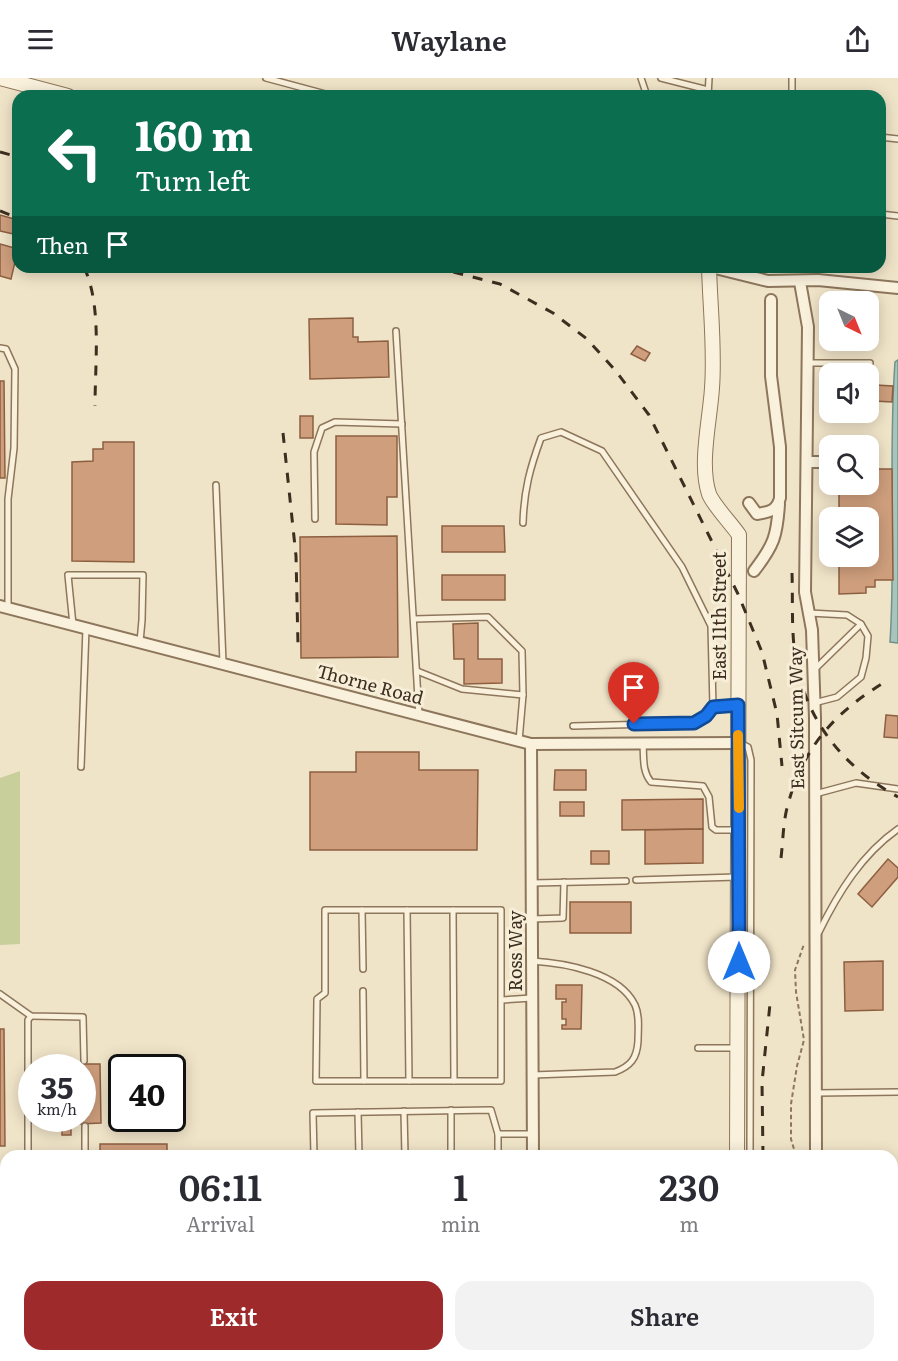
<!DOCTYPE html>
<html lang="en">
<head>
<meta charset="utf-8">
<style>
	body { margin:0; font-family:Literata,serif; background:#f2f2f3; color:#2b2b33; height:100vh; display:flex; flex-direction:column; font-size:22px; white-space:nowrap }
	* { box-sizing:border-box; margin:0 }
	p { font-size:20px; color:#7c7c81 }
	.icon { flex:none; width:33px; height:33px; fill:none; stroke:currentColor; stroke-width:2; stroke-linecap:round; stroke-linejoin:round }
	.map { position:relative; flex:1; overflow:hidden }
	.sheet { position:absolute; left:0px; top:1072px; width:898px; height:212px; display:flex; flex-direction:column; background:#fff; border-radius:18px 18px 0 0; box-shadow:0 3px 15px #0003 }
	.sheet>* { flex:none }
	.guide { position:absolute; left:12px; top:12px; width:874px; height:183px; border-radius:18px; box-shadow:0 3px 15px #0003; background:#0b6e4f; color:#fff; overflow:hidden }
	.needle { width:39px; rotate:137deg }
	.buttons { position:absolute; left:819px; top:213px; display:grid; gap:12px }
	.buttons a { display:grid; place-items:center; width:60px; height:60px; border-radius:12px; background:#fff; box-shadow:0 3px 15px #0003; font-size:30px }
	.speed { position:absolute; left:18px; top:976px; display:flex; gap:12px; font-size:30px; font-weight:700; text-align:center }
	.speed>* { display:grid; place-content:center; width:78px; height:78px; border-radius:50%; background:#fff; box-shadow:0 3px 15px #0003; line-height:1 }
	.speed small { font-size:15px; font-weight:400 }
	.speed .limit { border:3px solid #111; border-radius:9px; background:#fff; color:#111 }
	.pin { position:absolute; display:grid; place-items:center; width:51px; height:51px; color:#fff; margin:-62px -26px; border-radius:50% 50% 50% 0; rotate:-45deg; box-shadow:0 0 6px #0007 }
	.pin .icon { rotate:45deg }
	.me { position:absolute; width:66px; margin:-33px; rotate:0deg; stroke-linejoin:round; filter:drop-shadow(0 0 4px #0008) }
	.turn { display:flex; align-items:center; gap:21px; height:126px; padding:0 24px; font-size:27px }
	.turn .icon { width:78px; height:78px; stroke-width:2.5 }
	.turn b { display:block; font-size:42px; line-height:51px }
	.then { display:flex; align-items:center; height:57px; padding:0 24px; background:#0003; gap:12px; font-size:22px }
	.eta { display:flex; justify-content:space-evenly; align-items:center; height:102px; text-align:center }
	.eta b { font-size:36px; font-weight:600; line-height:42px }
	.cta { display:flex; gap:12px; margin-top:auto; padding:12px 24px }
	.cta a { flex:1; height:69px; border-radius:18px; background:#9e2a2b; color:#fff; font-size:24px; font-weight:600; line-height:69px; text-align:center }
	.cta a+a { background:#f2f2f3; color:#2b2b33 }
	header { display:flex; justify-content:space-between; align-items:center; height:78px; padding:0 24px; background:#fff; font-size:27px; font-weight:600 }
	.map>svg:first-child { display:block }
	.green { fill:#c9cf9b }
	.water { fill:#a9c4bc; stroke:#6f938a; stroke-width:1.5 }
	.building { fill:#cf9f7d; stroke:#8d5f41; stroke-width:1.5 }
	.lines { fill:none; stroke-linecap:round; stroke-linejoin:round }
	.service-casing { stroke:#8d765c; stroke-width:8 }
	.minor-casing { stroke:#8d765c; stroke-width:14 }
	.tertiary-casing { stroke:#8d765c; stroke-width:16 }
	.path { stroke:#8d765c; stroke-width:2; stroke-dasharray:4.5 3; stroke-linecap:butt }
	.service { stroke:#faf1dc; stroke-width:5 }
	.minor { stroke:#faf1dc; stroke-width:10 }
	.tertiary { stroke:#faf1dc; stroke-width:14 }
	.rail { stroke:#3d2e20; stroke-width:3; stroke-dasharray:10 10; stroke-linecap:butt }
	.route-casing { stroke:#114b97; stroke-width:15 }
	.route { stroke:#1a73e8; stroke-width:10 }
	.slow { stroke:#f59e0b; stroke-width:10 }
	.labels { text-anchor:middle; stroke-width:6; stroke-linejoin:round; paint-order:stroke }
	.street-label { font-size:18px; fill:#3d2e20; stroke:#f7eed8 }
</style>
</head>
<body>
<header><svg class="icon" aria-label="menu" viewBox="0 0 24 24"><path d="M4 6h16M4 12h16M4 18h16"/></svg>Waylane<svg class="icon" aria-label="share" viewBox="0 0 24 24"><path d="M12 15V3M7 8l5-5 5 5M5 13v7h14v-7"/></svg></header>
<div class="map">
<svg width="898" height="1283" viewBox="0 0 898 1283">
	<rect width="100%" height="100%" fill="#f0e4c8"/>
	<polygon class="green" points="20,693 20,866 0,867 0,700"/>
	<path class="water" d="M898,282V565L890,564C896,471 888,378 895,284Z"/>
	<g class="building">
		<polygon points="0,137 18,142 18,157 0,153"/>
		<polygon points="0,166 18,171 11,201 0,198"/>
		<polygon points="353,240 353,259 358,259 358,264 388,263 389,299 310,301 309,241"/>
		<polygon points="637,268 650,275 645,283 631,276"/>
		<polygon points="0,303 4,303 5,400 0,400"/>
		<polygon points="875,307 893,308 892,324 874,323"/>
		<rect x="300" y="338" width="13" height="22"/>
		<polygon points="336,358 397,358 397,419 387,419 387,447 336,446"/>
		<polygon points="103,364 134,364 134,484 72,483 72,384 93,383 93,371 103,371"/>
		<polygon points="868,391 892,391 893,502 875,502 875,509 866,509 866,515 839,516 839,478 868,478 868,440 839,440 839,409 865,408 865,406 868,406"/>
		<polygon points="442,448 504,448 505,474 442,474"/>
		<polygon points="397,458 398,579 301,580 300,459"/>
		<rect x="442" y="497" width="63" height="25"/>
		<polygon points="478,545 478,581 502,581 502,605 464,606 464,581 454,581 453,546"/>
		<polygon points="886,637 898,638 898,660 884,659"/>
		<polygon points="356,674 419,674 419,692 478,692 477,772 310,772 310,694 356,694"/>
		<polygon points="555,692 586,692 586,712 554,712"/>
		<polygon points="703,721 703,751 622,752 622,722"/>
		<rect x="560" y="724" width="24" height="14"/>
		<polygon points="703,751 703,785 645,786 645,752"/>
		<rect x="591" y="773" width="18" height="13"/>
		<polygon points="888,781 898,790 898,799 872,829 858,816"/>
		<rect x="570" y="824" width="61" height="31"/>
		<polygon points="883,883 883,932 845,933 844,884"/>
		<polygon points="556,907 582,907 581,951 562,951 562,947 566,947 566,941 562,941 562,924 566,924 566,921 556,921"/>
		<polygon points="0,951 4,951 5,1068 0,1068"/>
		<polygon points="78,986 100,986 101,1045 79,1046 79,1041 82,1041 82,990 78,990"/>
		<rect x="62" y="1045" width="9" height="12"/>
		<rect x="100" y="1066" width="67" height="12"/>
		<rect x="95" y="1278" width="37" height="5"/>
	</g>
	<g class="lines">
		<g class="service-casing">
			<g id="service">
				<polyline points="266,0 333,18"/>
				<polyline points="641,0 647,18"/>
				<polyline points="661,0 708,12"/>
				<polyline points="792,0 792,18"/>
				<polyline points="708,18 709,0"/>
				<polyline points="880,59 898,61"/>
				<polyline points="880,136 898,138"/>
				<polyline points="396,253 419,637"/>
				<polyline points="0,270 6,271 15,291 14,370 8,421 8,530"/>
				<polyline points="808,285 870,285"/>
				<polyline points="216,407 223,585"/>
				<polyline points="315,441 314,374 322,350 335,344 402,346"/>
				<path d="M523,445C524,412 530,390 541,360L561,354L602,373L682,489L711,548L713,629L738,627"/>
				<polyline points="809,535 847,537 861,546 868,558 866,580 861,599 837,619 814,625"/>
				<polyline points="414,541 488,539 522,573 523,617 462,611 417,593"/>
				<polyline points="73,547 68,497 143,497 142,542 140,564"/>
				<polyline points="814,592 861,546"/>
				<polyline points="573,648 694,645 706,638 713,629"/>
				<polyline points="519,663 523,617"/>
				<polyline points="740,665 748,669 751,682 750,1078"/>
				<path d="M643,666C644,680 642,693 651,704L703,708L709,719L712,749L716,752H737"/>
				<polyline points="81,689 86,550"/>
				<polyline points="815,716 856,705 898,711"/>
				<polyline points="636,802 737,799"/>
				<polyline points="532,805 626,803"/>
				<polygon points="325,832 501,832 501,1003 316,1003 317,921 325,915"/>
				<polyline points="362,832 363,891"/>
				<polyline points="407,832 409,1003"/>
				<polyline points="453,832 454,1003"/>
				<polyline points="532,841 563,840 564,804"/>
				<path d="M819,854C838,815 862,776 898,751"/>
				<path d="M532,883C564,885 619,894 635,927C640,938 638,952 638,963C637,980 631,988 615,994L533,997"/>
				<polyline points="363,913 364,1003"/>
				<polyline points="0,916 31,938 83,939 84,983"/>
				<polyline points="502,922 532,920"/>
				<polyline points="698,970 735,970"/>
				<polyline points="816,1015 898,1014"/>
				<polyline points="451,1032 451,1078"/>
				<polyline points="404,1033 405,1078"/>
				<polyline points="358,1034 359,1078"/>
				<polyline points="498,1056 533,1056"/>
				<polyline points="28,1078 28,942 31,938"/>
				<polyline points="85,1078 85,1048"/>
				<polyline points="314,1078 313,1035 491,1032 498,1056 498,1078"/>
				<polyline points="0,1116 6,1118"/>
				<polyline points="0,1255 6,1255"/>
				<polyline points="30,1278 30,1283"/>
				<polyline points="81,1278 81,1283"/>
				<polyline points="317,1278 317,1283"/>
				<polyline points="361,1278 361,1283"/>
				<polyline points="408,1278 408,1283"/>
				<polyline points="452,1278 452,1283"/>
				<polyline points="500,1278 500,1283"/>
				<polyline points="752,1278 752,1283"/>
			</g>
		</g>
		<g class="minor-casing">
			<g id="minor">
				<polyline points="711,189 768,203 818,202 898,210"/>
				<polyline points="800,204 808,249 805,514 812,552 815,640 816,1078"/>
				<polyline points="808,384 830,384"/>
				<polyline points="868,385 870,385"/>
				<path d="M749,425L757,436C769,434 777,433 780,420V369L771,298V222"/>
				<path d="M754,493C774,467 777,458 779,426"/>
				<polyline points="0,528 531,666 738,665"/>
				<polyline points="531,666 533,1078"/>
				<polyline points="892,1187 898,1185"/>
				<polyline points="535,1278 535,1283"/>
				<polyline points="816,1278 816,1283"/>
			</g>
		</g>
		<g class="tertiary-casing">
			<g id="tertiary">
				<polyline points="0,0 68,18"/>
				<path d="M709,189C710,228 715,271 712,310C710,342 699,386 709,416C713,427 731,445 739,457L737,1078"/>
				<polyline points="738,1278 738,1283"/>
			</g>
		</g>
		<polyline class="path" points="796,1078 791,1061 791,1026 797,988 804,962 796,914 795,892 804,866"/>
		<use href="#service" class="service"/>
		<use href="#minor" class="minor"/>
		<use href="#tertiary" class="tertiary"/>
		<g class="rail">
			<polyline points="0,74 18,79"/>
			<polyline points="0,133 18,140"/>
			<path d="M84,189C102,227 95,285 95,328"/>
			<polyline points="434,189 500,206 553,235 587,261 615,292 649,337 738,516 762,574 777,636 782,688"/>
			<polyline points="283,355 296,478 298,567"/>
			<path d="M792,495C793,524 791,555 796,583C807,645 845,690 898,719"/>
			<path d="M781,780C783,764 783,746 787,730C803,668 835,634 888,602"/>
			<polyline points="97,1075 97,1078"/>
			<polyline points="763,1078 762,1004 770,926"/>
			<polyline points="764,1278 764,1283"/>
			<polyline points="784,1278 784,1283"/>
			<polyline points="63,1283 68,1278"/>
		</g>
	</g>
	<g class="lines">
		<g class="route-casing">
			<polyline id="route" points="634,646 694,645 706,638 713,629 738,627 739,884"/>
		</g>
		<use href="#route" class="route"/>
		<polyline class="slow" points="738,657 739,730"/>
	</g>
	<g class="labels">
		<g class="street-label">
			<text transform="translate(720 538) rotate(-90)" y="6">East 11th Street</text>
			<text transform="translate(370 607) rotate(15)" y="6">Thorne Road</text>
			<text transform="translate(797 640) rotate(-91)" y="6">East Sitcum Way</text>
			<text transform="translate(516 873) rotate(-90)" y="6">Ross Way</text>
		</g>
	</g>
</svg>
<div class="buttons">
<a><svg class="needle" viewBox="-14 -14 28 28"><path d="M0-13l5 13h-10z" fill="#e53935"/><path d="M0 13l5-13h-10z" fill="#7c7c81"/></svg></a>
<a><svg class="icon" aria-label="sound" viewBox="0 0 24 24"><path d="M4 9h4l5-4v14l-5-4H4zM17 9q2 3 0 6"/></svg></a>
<a><svg class="icon" aria-label="search" viewBox="0 0 24 24"><circle cx="10" cy="10" r="6"/><path d="M15 15l6 6"/></svg></a>
<a><svg class="icon" aria-label="layers" viewBox="0 0 24 24"><path d="M12 4l9 5-9 5-9-5zM3 14l9 5 9-5"/></svg></a>
</div>
<div class="speed"><div>35<small>km/h</small></div><div class="limit">40</div></div>
<div class="pin" style="left:634px;top:646px;background:#d93025"><svg class="icon" aria-label="arrive" viewBox="0 0 24 24"><path d="M6 21V4h12l-3 4 3 4H6"/></svg></div>
<svg class="me" style="left:739px;top:884px" viewBox="-20 -20 40 40"><circle r="19" fill="#fff"/><path d="M0-13L10 11 0 6-10 11z" fill="#1a73e8"/></svg>
<div class="guide">
<div class="turn"><svg class="icon" aria-label="left" viewBox="0 0 24 24"><path d="M17 20v-9H6M10 6l-5 5 5 5"/></svg><div><b>160 m</b>Turn left</div></div>
<div class="then">Then<svg class="icon" aria-label="arrive" viewBox="0 0 24 24"><path d="M6 21V4h12l-3 4 3 4H6"/></svg></div>
</div>
<section class="sheet">
<div class="eta">
<div><b>06:11</b><p>Arrival</p></div>
<div><b>1</b><p>min</p></div>
<div><b>230</b><p>m</p></div>
</div>
<div class="cta"><a>Exit</a><a>Share</a></div>
</section>
</div>
</body>
</html>
